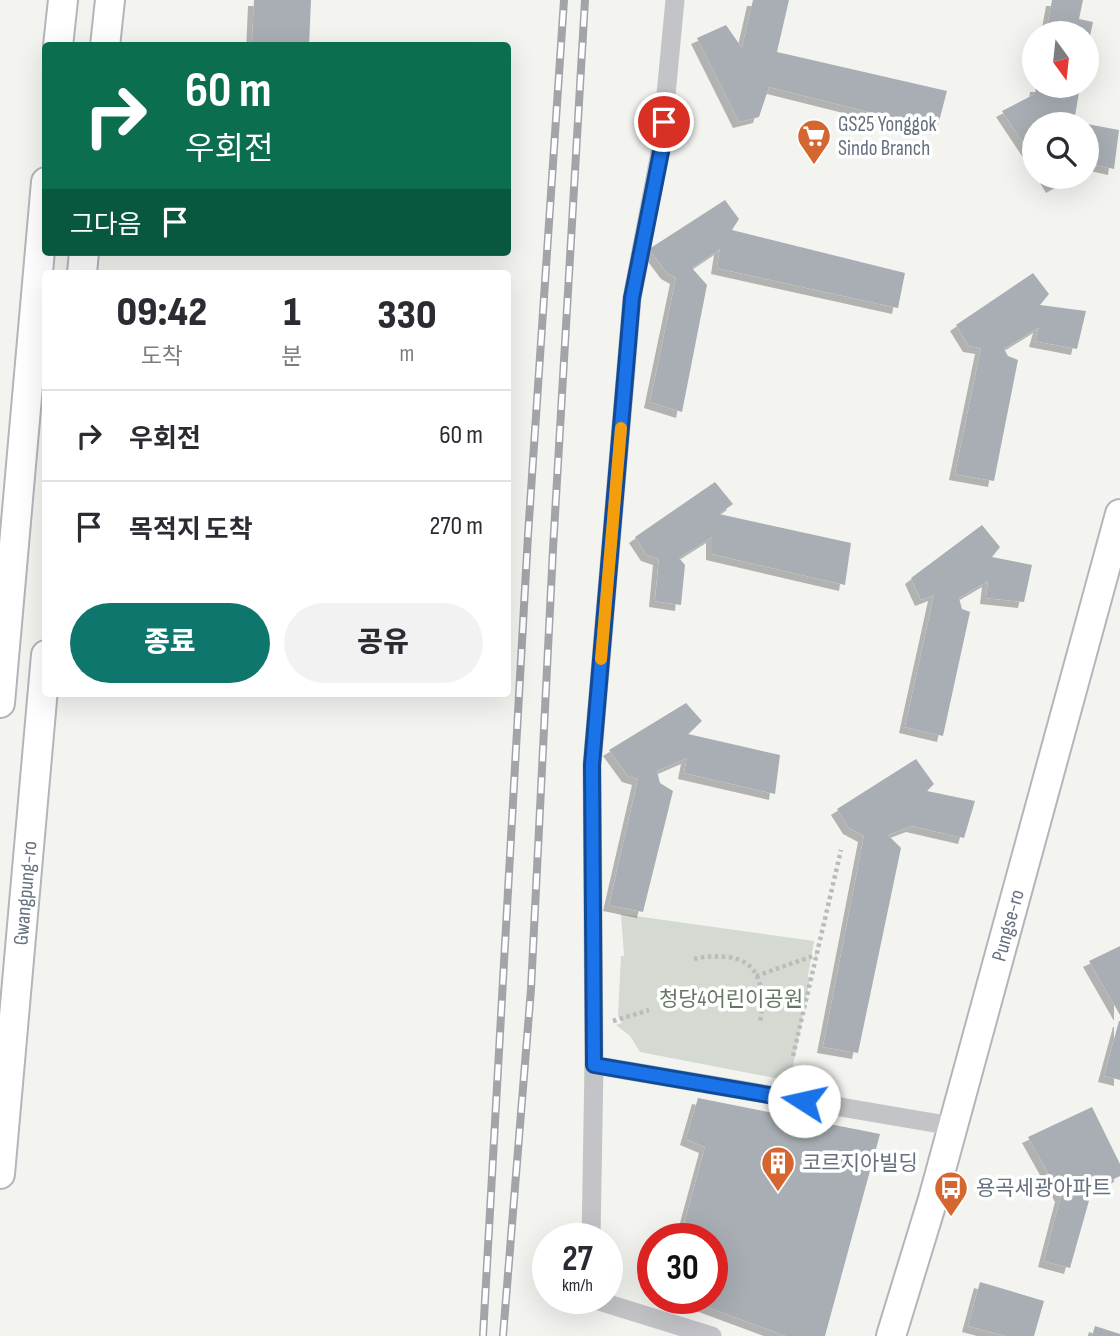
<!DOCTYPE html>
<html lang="ko">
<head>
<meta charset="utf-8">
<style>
	body { margin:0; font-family:"Sofia Sans Condensed","Noto Sans KR",sans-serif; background:#f2f2f3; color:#2b2b33; height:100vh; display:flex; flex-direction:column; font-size:26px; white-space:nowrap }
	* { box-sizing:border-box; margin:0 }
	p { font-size:23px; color:#7c7c81 }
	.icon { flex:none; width:38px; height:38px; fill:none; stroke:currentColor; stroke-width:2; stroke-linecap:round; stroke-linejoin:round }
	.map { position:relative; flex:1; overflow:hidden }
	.drawer { position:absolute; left:42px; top:270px; width:469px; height:427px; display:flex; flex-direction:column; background:#fff; border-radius:7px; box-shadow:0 7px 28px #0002 }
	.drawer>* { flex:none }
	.guide { position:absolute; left:42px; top:42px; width:469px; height:214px; border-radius:7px; box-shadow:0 7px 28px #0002; background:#0b6e4f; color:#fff; overflow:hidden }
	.needle { width:46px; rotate:165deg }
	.fabs { position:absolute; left:1022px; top:21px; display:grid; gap:14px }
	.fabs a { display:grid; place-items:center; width:77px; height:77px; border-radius:50%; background:#fff; box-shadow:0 7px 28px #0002; font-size:35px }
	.speed { position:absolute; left:532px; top:1223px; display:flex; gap:14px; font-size:35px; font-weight:700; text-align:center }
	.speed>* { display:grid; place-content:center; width:91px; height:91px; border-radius:50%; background:#fff; box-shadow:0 7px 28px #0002; line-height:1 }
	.speed small { font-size:18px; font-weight:400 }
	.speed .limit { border:10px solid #d22; background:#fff; color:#111 }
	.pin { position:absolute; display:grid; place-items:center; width:60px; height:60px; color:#fff; margin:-30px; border:4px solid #fff; border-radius:50%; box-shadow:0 2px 7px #0007 }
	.me { position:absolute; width:77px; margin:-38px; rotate:280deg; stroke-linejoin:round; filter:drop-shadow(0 0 5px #0008) }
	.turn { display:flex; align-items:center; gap:24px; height:147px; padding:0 28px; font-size:32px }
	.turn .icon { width:91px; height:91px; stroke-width:2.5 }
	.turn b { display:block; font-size:49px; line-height:60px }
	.then { display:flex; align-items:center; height:66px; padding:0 28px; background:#0003; gap:14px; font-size:26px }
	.eta { display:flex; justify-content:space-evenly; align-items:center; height:119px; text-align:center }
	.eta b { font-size:42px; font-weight:800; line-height:49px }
	.action { display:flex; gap:14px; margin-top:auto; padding:14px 28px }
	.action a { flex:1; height:80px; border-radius:42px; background:#0f766e; color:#fff; font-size:28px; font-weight:800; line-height:80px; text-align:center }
	.action a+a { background:#f2f2f3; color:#2b2b33 }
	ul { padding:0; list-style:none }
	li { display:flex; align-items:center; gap:21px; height:91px; padding:0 28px; border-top:2px solid #e1e1e2 }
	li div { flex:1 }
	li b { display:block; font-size:26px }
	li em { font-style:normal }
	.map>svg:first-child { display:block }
	.green { fill:#d4dad1 }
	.building { fill:#a8aeb4; filter:url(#shadow) }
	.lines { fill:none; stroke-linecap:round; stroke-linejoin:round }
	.secondary-casing { stroke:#b2b6ba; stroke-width:32 }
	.path { stroke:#b9bbbd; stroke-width:4.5; stroke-dasharray:3.5 3.5; stroke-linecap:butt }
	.street { stroke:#c2c4c8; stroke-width:19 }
	.secondary { stroke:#fff; stroke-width:28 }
	.rail-casing { stroke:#a1a5aa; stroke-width:8 }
	.rail { stroke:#fff; stroke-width:5; stroke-dasharray:16; stroke-linecap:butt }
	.route-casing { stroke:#114b97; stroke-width:18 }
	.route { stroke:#1a73e8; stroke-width:12 }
	.slow { stroke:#f59e0b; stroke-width:12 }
	.labels { text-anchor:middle; stroke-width:7; stroke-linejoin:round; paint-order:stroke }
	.poi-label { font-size:21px; fill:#65717f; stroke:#fff; text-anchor:start }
	.street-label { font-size:21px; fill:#65717f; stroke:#fff }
	.park-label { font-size:21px; fill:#657663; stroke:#fff }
</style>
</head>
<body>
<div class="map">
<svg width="1120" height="1336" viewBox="0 0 1120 1336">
	<defs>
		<filter id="shadow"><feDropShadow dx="-6" dy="6" stdDeviation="0" flood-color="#0004"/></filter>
	</defs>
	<rect width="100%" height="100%" fill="#f3f4f0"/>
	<polygon class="green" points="621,914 814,941 808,976 810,979 790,1081 640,1052 630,1036 616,1025 622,1023 618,1015 621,956 624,956"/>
	<g class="building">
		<polygon points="254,0 311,0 309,46 252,46"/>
		<polygon points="753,0 789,0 777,52 947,91 937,129 769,87 759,117 739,122 697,38 726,25 742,48"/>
		<polygon points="1052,0 1083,0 1079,19 1093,22 1088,46 1087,33 1046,33"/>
		<polygon points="1036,86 1080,86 1074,122 1079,124 1034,124 1034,159 1002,111 1035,94"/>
		<polygon points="1087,124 1119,130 1114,169 1087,163"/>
		<polygon points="1046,177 1070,177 1052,187"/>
		<polygon points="725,200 739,219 732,230 905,273 898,308 717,268 720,249 692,268 707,285 682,412 650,402 676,278 667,273 649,249"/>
		<polygon points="1033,273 1049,294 1040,305 1086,311 1077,349 1035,341 1039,327 1004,349 1008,356 1018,360 994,481 955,474 981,348 969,346 956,325"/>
		<polygon points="715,482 733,504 719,514 851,543 845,585 712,554 712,537 679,558 685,565 681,605 655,601 659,559 647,555 635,537"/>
		<polygon points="982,525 1000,547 992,557 1032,565 1024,602 986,598 988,581 959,598 962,609 970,612 943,736 905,727 934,595 921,600 911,578"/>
		<polygon points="686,703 702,721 688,734 780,755 775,794 684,773 687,758 657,771 660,783 673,791 643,912 609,905 638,779 628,776 609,750"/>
		<polygon points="916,759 934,784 927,791 975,801 964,838 912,826 888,835 901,848 858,1053 823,1047 864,836 849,828 837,809"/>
		<polygon points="1120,946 1120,1015 1089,961"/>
		<polygon points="1119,1021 1120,1021 1120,1080 1104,1076"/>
		<polygon points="698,1098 880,1134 825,1336 786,1336 686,1299 712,1298 712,1239 680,1239 705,1147 686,1139"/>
		<polygon points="1092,1107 1120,1164 1120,1176 1092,1190 1070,1268 1044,1261 1061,1196 1028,1137"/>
		<polygon points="980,1282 1044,1301 1034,1336 1006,1336 968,1326"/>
		<polygon points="1095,1326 1120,1334 1120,1336 1092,1336"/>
	</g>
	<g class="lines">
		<g class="secondary-casing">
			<g id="secondary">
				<polyline points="58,46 63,0"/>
				<polyline points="105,46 110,0"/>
				<polyline points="82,273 84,252"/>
				<polyline points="0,703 46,182"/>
				<path id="s1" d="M0,1174L46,655"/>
				<path id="s2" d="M891,1336L933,1199L1120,514"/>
			</g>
		</g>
		<g class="path">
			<path d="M694,959C705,956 716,956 728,957C764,962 764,994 760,1023"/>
			<polyline points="756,976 816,955"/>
			<polyline points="613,1021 649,1010"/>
			<polyline points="793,1056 841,850"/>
		</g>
		<g class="street">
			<polyline points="675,0 661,147 632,298 592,765 594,1065 952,1126"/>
			<polyline points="591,1239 594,1065"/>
			<polyline points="589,1298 712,1336"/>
		</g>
		<use href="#secondary" class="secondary"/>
		<g class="rail-casing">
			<g id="rail">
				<polyline points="483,1336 528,535 564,0"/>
				<polyline points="503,1336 531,989 553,549 585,0"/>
			</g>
		</g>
		<use href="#rail" class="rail"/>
	</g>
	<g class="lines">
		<g class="route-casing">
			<polyline id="route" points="664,122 662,147 632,298 592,765 594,1065 804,1101"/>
		</g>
		<use href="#route" class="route"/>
		<polyline class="slow" points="601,659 621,428"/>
	</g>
	<defs>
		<g id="supermarket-pin" transform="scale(1.75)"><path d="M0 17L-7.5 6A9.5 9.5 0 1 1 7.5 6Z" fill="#d5662f" stroke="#fff"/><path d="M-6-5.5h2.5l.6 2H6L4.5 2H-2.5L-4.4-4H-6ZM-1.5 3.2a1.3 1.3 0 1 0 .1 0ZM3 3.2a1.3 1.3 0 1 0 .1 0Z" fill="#fff"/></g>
		<g id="building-pin" transform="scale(1.75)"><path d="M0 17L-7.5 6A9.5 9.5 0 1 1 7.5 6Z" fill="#d5662f" stroke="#fff"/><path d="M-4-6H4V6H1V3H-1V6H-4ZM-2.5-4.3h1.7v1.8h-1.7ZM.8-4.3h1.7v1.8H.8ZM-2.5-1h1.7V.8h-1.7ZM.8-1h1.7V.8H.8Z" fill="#fff"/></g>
		<g id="bus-pin" transform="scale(1.75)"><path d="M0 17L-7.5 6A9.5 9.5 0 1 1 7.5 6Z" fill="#d5662f" stroke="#fff"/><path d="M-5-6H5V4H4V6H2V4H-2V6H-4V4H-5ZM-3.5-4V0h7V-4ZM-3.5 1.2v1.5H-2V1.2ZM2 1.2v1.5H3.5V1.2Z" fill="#fff"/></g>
	</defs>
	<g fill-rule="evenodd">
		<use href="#supermarket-pin" x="814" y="136"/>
		<use href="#building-pin" x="778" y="1163"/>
		<use href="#bus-pin" x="951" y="1188"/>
	</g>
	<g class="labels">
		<g class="poi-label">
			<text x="838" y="131">GS25 Yonggok<tspan x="838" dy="24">Sindo Branch</tspan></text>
			<text x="802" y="1170">코르지아빌딩</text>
			<text x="976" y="1195">용곡세광아파트</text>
		</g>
		<g class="street-label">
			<text dy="7" stroke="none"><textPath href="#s1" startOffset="282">Gwangpung-ro</textPath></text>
			<text dy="7" stroke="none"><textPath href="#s2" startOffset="427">Pungse-ro</textPath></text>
		</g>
		<g class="park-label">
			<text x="731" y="1006">청당4어린이공원</text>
		</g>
	</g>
</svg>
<div class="fabs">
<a><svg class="needle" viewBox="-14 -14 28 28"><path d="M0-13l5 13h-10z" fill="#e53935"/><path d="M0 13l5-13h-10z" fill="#7c7c81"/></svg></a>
<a><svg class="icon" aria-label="search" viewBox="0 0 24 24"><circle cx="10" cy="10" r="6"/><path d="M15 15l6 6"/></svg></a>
</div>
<div class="speed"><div>27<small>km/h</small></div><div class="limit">30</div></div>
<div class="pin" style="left:664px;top:122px;background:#d93025"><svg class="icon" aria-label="arrive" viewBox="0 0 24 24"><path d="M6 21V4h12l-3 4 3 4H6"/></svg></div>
<svg class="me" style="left:804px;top:1101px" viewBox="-20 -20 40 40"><circle r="19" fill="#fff"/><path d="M0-13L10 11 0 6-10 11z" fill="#1a73e8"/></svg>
<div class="guide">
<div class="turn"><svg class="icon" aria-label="right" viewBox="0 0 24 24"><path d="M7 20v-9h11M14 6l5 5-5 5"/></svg><div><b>60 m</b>우회전</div></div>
<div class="then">그다음<svg class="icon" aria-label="arrive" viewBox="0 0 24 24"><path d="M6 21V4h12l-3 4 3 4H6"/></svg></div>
</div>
<section class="drawer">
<div class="eta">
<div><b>09:42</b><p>도착</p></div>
<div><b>1</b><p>분</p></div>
<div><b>330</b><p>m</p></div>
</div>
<ul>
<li><svg class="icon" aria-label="right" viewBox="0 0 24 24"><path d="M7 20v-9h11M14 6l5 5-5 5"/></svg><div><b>우회전</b></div><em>60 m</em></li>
<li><svg class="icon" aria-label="arrive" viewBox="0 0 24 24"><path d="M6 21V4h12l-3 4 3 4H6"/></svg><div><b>목적지 도착</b></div><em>270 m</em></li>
</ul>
<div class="action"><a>종료</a><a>공유</a></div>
</section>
</div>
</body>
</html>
